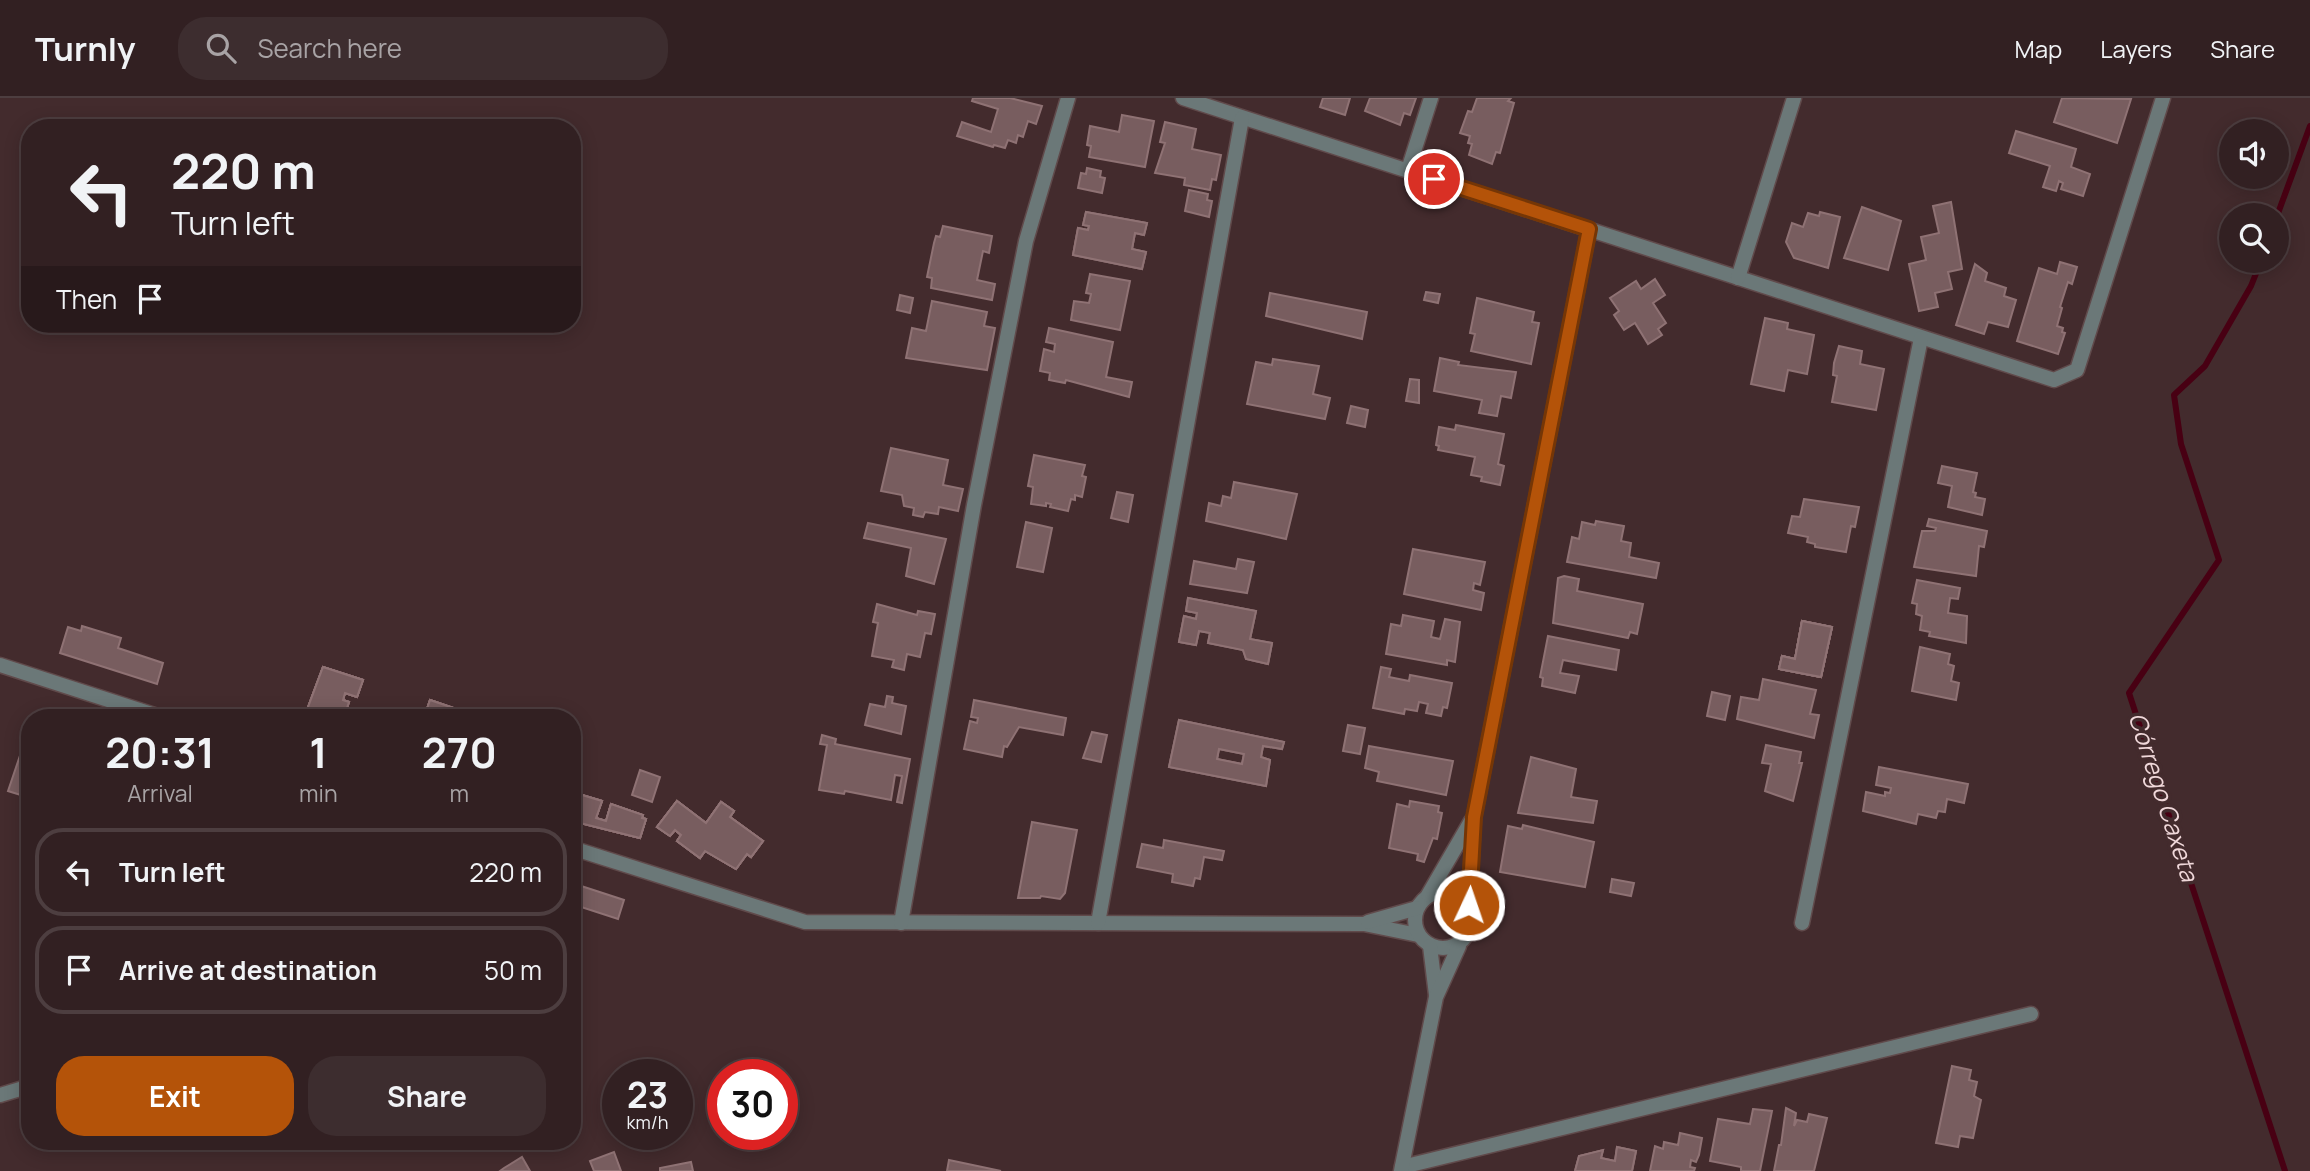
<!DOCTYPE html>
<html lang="en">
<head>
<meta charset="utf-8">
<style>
	body { margin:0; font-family:Manrope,sans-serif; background:#3d2d2f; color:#f1f3f6; height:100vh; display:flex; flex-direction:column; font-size:26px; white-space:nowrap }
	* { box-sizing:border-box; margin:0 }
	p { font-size:23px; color:#a8a3a5 }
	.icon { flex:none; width:38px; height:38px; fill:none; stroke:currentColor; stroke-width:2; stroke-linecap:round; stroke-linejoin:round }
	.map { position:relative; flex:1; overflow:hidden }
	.side { position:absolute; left:21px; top:611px; width:560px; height:441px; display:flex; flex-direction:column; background:#322022; border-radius:28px; box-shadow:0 4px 18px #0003,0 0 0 2px #4d3e40 }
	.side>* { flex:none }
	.banner { position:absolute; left:21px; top:21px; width:560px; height:214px; border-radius:28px; box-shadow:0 4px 18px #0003,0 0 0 2px #4d3e40; background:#322022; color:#f1f3f6; overflow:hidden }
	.buttons { position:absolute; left:2219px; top:21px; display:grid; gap:14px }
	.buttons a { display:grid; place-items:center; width:70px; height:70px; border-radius:50%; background:#322022; box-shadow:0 4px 18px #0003,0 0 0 2px #4d3e40; font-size:35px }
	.speed { position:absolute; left:602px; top:961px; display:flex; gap:14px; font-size:35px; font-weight:700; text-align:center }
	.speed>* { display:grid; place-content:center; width:91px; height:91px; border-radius:50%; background:#322022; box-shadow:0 4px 18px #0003,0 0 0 2px #4d3e40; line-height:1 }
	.speed small { font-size:18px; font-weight:400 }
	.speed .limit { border:10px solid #d22; background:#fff; color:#111 }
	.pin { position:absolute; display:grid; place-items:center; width:60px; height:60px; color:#fff; margin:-30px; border:4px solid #fff; border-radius:50%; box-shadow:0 2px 7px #0007 }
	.me { position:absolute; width:77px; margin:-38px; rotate:3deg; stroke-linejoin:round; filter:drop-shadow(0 0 5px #0008) }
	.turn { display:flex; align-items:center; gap:24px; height:147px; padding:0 35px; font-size:32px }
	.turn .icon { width:91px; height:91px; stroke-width:2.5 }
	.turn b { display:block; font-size:49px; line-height:60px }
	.then { display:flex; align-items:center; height:66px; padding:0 35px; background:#0003; gap:14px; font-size:26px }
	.eta { display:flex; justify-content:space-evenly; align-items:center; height:119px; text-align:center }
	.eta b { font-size:42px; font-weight:700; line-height:49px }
	.button { display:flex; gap:14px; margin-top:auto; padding:14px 35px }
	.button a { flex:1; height:80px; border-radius:28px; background:#b45309; color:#fff; font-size:28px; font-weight:700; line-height:80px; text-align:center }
	.button a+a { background:#3d2d2f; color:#f1f3f6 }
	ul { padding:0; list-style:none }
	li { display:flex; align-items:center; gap:21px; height:88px; margin:0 14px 10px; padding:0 21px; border:4px solid #4d3e40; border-radius:28px }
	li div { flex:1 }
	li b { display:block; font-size:26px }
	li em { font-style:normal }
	header { display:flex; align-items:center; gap:42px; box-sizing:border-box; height:98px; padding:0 35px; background:#322022; border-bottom:2px solid #4d3e40 }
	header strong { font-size:33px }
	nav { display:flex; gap:38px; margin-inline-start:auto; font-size:24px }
	.search { width:490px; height:63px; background:#3d2d2f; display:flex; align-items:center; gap:18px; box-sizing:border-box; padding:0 24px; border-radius:28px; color:#a8a3a5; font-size:26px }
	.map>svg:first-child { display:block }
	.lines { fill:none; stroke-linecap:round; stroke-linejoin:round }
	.stream { stroke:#480013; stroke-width:6 }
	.building { fill:#785d5f; stroke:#8f7274; stroke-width:2; fill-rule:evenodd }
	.minor-casing { stroke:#604a4b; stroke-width:17 }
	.minor { stroke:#6b7878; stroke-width:14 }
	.route-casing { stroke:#753606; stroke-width:18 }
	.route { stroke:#b45309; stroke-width:12 }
	.labels { text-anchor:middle; stroke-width:7; stroke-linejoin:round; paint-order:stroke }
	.water-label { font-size:24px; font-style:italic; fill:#f0d8da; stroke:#432b2d }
</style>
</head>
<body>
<header>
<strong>Turnly</strong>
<div class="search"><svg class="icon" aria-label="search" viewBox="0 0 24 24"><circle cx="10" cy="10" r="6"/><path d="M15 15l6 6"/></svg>Search here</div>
<nav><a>Map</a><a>Layers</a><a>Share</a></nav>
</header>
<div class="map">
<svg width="2310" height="1073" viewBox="0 0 2310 1073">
	<rect width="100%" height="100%" fill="#432b2d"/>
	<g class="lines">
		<g class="stream">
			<polyline points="2277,118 2310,28"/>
			<polyline points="2261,163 2251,188 2205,268 2174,297 2181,346 2219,462 2129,595 2285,1073"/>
		</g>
	</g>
	<g class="building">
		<polygon points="973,0 1010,0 1042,8 1036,26 1028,23 1023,39 1018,37 1016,45 1008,42 1005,50 994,47 993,49 957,38 962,24 991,34 998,11 972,3"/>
		<polygon points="1323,0 1350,0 1345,17 1320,9"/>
		<polygon points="1370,0 1416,0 1410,17 1404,15 1400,27 1365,13"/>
		<polygon points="1477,0 1511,0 1508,3 1514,5 1500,55 1496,54 1492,66 1469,57 1472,46 1468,45 1470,38 1460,35 1468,13 1472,14"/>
		<polygon points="2062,0 2131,1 2117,45 2054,24"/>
		<polygon points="1122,17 1154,23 1145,69 1089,59 1091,48 1087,47 1090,28 1119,34"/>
		<polygon points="1165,24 1196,31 1192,51 1221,57 1216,82 1212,81 1210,92 1184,87 1185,80 1155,75 1165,45 1160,44"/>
		<polygon points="2016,33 2076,51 2071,69 2090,76 2083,98 2061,91 2063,85 2059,83 2056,93 2043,89 2050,68 2009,55"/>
		<polygon points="1087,70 1101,73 1100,79 1105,80 1102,95 1078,90 1081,75 1086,76"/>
		<polygon points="1189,92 1208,96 1207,102 1212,103 1209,119 1185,113"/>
		<polygon points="1951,104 1962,171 1948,174 1952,191 1935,195 1938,209 1919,213 1909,166 1926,162 1921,139 1939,135 1933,108"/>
		<polygon points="1862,109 1901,123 1888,172 1844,160"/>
		<polygon points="1086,114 1147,125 1144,137 1135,135 1132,151 1146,154 1142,171 1073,157 1078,130 1088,132 1089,128 1083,127"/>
		<polygon points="1086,114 1147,125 1144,137 1135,135 1132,151 1146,154 1142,171 1073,157 1078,130 1088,132 1089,128 1083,127"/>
		<polygon points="1820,114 1840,119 1828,170 1794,160 1786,144 1792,125 1803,129 1808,115 1819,118"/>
		<polygon points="943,128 992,138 989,155 983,153 977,182 995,186 992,202 931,190 932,180 927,179 934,145 936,138 940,139"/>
		<polygon points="2060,164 2077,169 2072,186 2068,184 2060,209 2062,210 2057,228 2063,230 2062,234 2065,235 2058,256 2017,243 2039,170 2057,176"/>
		<polygon points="1975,166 1987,175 1985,183 2006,190 2004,198 2016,202 2008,229 1988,224 1984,236 1956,227"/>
		<polygon points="1090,176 1130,183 1120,232 1071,222 1074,203 1089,205 1091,196 1086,195"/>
		<polygon points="1655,181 1665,197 1653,205 1666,225 1658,231 1662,237 1648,246 1635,225 1624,232 1614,217 1619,213 1610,200 1636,183 1641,191"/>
		<polygon points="1426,194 1440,196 1438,205 1424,202"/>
		<polygon points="1270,195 1367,214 1362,241 1266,218"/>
		<polygon points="900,197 913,200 910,215 897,212"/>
		<polygon points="1477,200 1534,214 1532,224 1539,225 1531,266 1471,253 1475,236 1470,235"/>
		<polygon points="932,203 987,214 984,228 995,230 987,272 906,260 912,230 926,233"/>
		<polygon points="1765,220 1788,225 1787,231 1814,237 1807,276 1788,272 1784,293 1751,286"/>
		<polygon points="1049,230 1113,244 1106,279 1132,284 1129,299 1066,282 1065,285 1049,282 1050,275 1040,273 1044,251 1054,254 1055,246 1046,244"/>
		<polygon points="1839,248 1862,253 1860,266 1884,271 1876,312 1832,304 1837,278 1833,277 1834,265"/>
		<polygon points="1440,260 1459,264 1458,267 1516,274 1511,300 1501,298 1497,318 1479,315 1482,302 1434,293"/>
		<polygon points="1273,261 1319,268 1313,296 1330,300 1325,321 1247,306 1256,264 1272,267"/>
		<polygon points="1410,281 1419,282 1419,305 1406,303"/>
		<polygon points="1351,308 1368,312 1365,329 1347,325"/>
		<polygon points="1456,327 1504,336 1498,366 1504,368 1500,387 1481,383 1482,379 1471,377 1475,359 1438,352 1439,348 1436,347 1439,329 1455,332"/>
		<polygon points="891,350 948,362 943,387 963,391 958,413 939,409 938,416 925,414 923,419 913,417 914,410 904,408 902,397 881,393"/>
		<polygon points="1034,357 1085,367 1082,378 1086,379 1082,399 1075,397 1075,402 1071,401 1068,413 1050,409 1051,406 1046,405 1046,408 1031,406 1033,389 1028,388"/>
		<polygon points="1942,368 1977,375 1973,394 1976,395 1975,399 1985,401 1982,417 1948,409 1952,388 1938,385"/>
		<polygon points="1234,384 1297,396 1286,441 1206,423 1209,405 1221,408 1223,398 1231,400"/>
		<polygon points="1117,394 1133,397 1128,424 1111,420"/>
		<polygon points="1804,401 1859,409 1855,429 1851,428 1846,454 1815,449 1815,446 1807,444 1808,439 1788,435 1792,418 1800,419"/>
		<polygon points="1929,421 1987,433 1984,449 1979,448 1976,478 1914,469 1922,433 1935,433 1936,430 1927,428"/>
		<polygon points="1596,423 1624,428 1621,443 1631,445 1629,459 1659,465 1656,480 1567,464 1572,439 1579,441 1582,424 1595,427"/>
		<polygon points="1026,424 1052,430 1043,474 1017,469"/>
		<polygon points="868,425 946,441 934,486 906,478 911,450 864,440"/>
		<polygon points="1413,451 1485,464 1480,487 1474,485 1473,492 1484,495 1481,512 1404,496"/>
		<polygon points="1238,461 1254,464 1247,495 1190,486 1194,463 1236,471"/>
		<polygon points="1564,478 1579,481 1577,493 1643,506 1637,536 1630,534 1628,540 1553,525 1558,480"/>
		<polygon points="1917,482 1960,490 1958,501 1950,500 1948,515 1967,518 1966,545 1929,538 1930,534 1920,532 1922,518 1916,516 1917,506 1912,505"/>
		<polygon points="1188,500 1256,513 1250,541 1272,545 1268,566 1246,561 1243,552 1208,545 1210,535 1199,533 1196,547 1179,544 1184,518 1196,521 1197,515 1186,513"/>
		<polygon points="1188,500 1256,513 1250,541 1272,545 1268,566 1246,561 1243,552 1208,545 1210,535 1199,533 1196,547 1179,544 1184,518 1196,521 1197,515 1186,513"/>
		<polygon points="877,506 917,517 918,513 935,516 931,536 925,535 920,559 907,556 904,572 892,569 894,562 872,558 878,525 873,524"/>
		<polygon points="1403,517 1434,523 1431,539 1440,541 1445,521 1460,524 1455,564 1447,562 1447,567 1386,556 1391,526 1401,528"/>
		<polygon points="1802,523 1832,529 1821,579 1779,571 1782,558 1795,561"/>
		<polygon points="1802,523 1832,529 1821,579 1779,571 1782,558 1795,561"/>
		<polygon points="1802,523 1832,529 1821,579 1779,571 1782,558 1795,561"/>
		<polygon points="1802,523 1832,529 1821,579 1779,571 1782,558 1795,561"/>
		<polygon points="1802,523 1832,529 1821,579 1779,571 1782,558 1795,561"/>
		<polygon points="82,528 121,540 118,550 163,565 157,586 60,555 68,529 81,533"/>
		<polygon points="1548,538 1619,552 1616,572 1563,562 1560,575 1579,578 1575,595 1542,588 1543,580 1540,579"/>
		<polygon points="1920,549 1950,556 1948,566 1954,568 1951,583 1959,585 1956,602 1912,593"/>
		<polygon points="323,569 363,582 357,599 345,595 343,602 349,604 347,610 353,612 350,620 304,620"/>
		<polygon points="323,569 363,582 357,599 345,595 343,602 349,604 347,610 353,612 350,620 304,620"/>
		<polygon points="323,569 363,582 357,599 345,595 343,602 349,604 347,610 353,612 350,620 304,620"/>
		<polygon points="323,569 363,582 357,599 345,595 343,602 349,604 347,610 353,612 350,620 304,620"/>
		<polygon points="323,569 363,582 357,599 345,595 343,602 349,604 347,610 353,612 350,620 304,620"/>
		<polygon points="1381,569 1391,571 1389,579 1409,583 1410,577 1452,585 1447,610 1443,609 1441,618 1426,615 1428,606 1419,604 1417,613 1405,611 1404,616 1373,610"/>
		<polygon points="1763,581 1816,592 1810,616 1819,617 1814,640 1737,621 1741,599 1759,602"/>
		<polygon points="1712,594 1730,598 1725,622 1707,618"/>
		<polygon points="887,598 893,599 892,605 906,608 901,636 865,627 870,606 885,609"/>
		<polygon points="430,602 471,616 482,620 424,620"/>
		<polygon points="430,602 471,616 482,620 424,620"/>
		<polygon points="430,602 471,616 482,620 424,620"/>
		<polygon points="430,602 471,616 482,620 424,620"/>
		<polygon points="430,602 471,616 482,620 424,620"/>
		<polygon points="974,602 1066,620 1063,637 1019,629 1007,649 1004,648 1002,659 964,651 970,623 977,625 978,620 971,619"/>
		<path d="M1179,622L1284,644L1282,651L1263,648L1261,659L1270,662L1266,688L1169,669ZM1219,651L1244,656L1242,666L1217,661Z"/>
		<path d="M1179,622L1284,644L1282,651L1263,648L1261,659L1270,662L1266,688L1169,669ZM1219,651L1244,656L1242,666L1217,661Z"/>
		<polygon points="1348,627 1365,630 1360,656 1343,653"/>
		<polygon points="30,628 30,700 8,693"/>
		<polygon points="1092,634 1107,637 1101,664 1083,660"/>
		<polygon points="822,637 836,641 835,646 910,661 902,705 897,704 902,678 895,677 891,702 845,693 844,696 819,692 827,647 820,646"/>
		<polygon points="1766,647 1801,654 1799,665 1802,665 1793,703 1765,693 1771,666 1762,665"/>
		<polygon points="1369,648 1453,663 1446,697 1377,683 1379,674 1365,670"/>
		<polygon points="1531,659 1576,671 1571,699 1597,703 1593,725 1518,715"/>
		<polygon points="1879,669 1968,686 1964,705 1947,701 1945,714 1938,713 1936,720 1918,716 1916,726 1863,713 1866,694 1885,698 1885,694 1890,695 1891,690 1876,687"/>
		<polygon points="640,672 660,679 652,704 632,697"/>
		<polygon points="572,694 602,703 596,720 606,723 611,706 643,717 642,720 646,721 640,740 572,723"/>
		<polygon points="572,694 602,703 596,720 606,723 611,706 643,717 642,720 646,721 640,740 572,723"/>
		<polygon points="572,694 602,703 596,720 606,723 611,706 643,717 642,720 646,721 640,740 572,723"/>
		<polygon points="572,694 602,703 596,720 606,723 611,706 643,717 642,720 646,721 640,740 572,723"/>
		<polygon points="572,694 602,703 596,720 606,723 611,706 643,717 642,720 646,721 640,740 572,723"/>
		<polygon points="677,703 706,725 721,704 734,713 730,719 763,743 751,759 747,756 736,771 705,753 700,760 677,743 681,737 675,732 670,738 657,729"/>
		<polygon points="677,703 706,725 721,704 734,713 730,719 763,743 751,759 747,756 736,771 705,753 700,760 677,743 681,737 675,732 670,738 657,729"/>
		<polygon points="677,703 706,725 721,704 734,713 730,719 763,743 751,759 747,756 736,771 705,753 700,760 677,743 681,737 675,732 670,738 657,729"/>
		<polygon points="677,703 706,725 721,704 734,713 730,719 763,743 751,759 747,756 736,771 705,753 700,760 677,743 681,737 675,732 670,738 657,729"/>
		<polygon points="677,703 706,725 721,704 734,713 730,719 763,743 751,759 747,756 736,771 705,753 700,760 677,743 681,737 675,732 670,738 657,729"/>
		<polygon points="1410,703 1439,708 1438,714 1442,715 1437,741 1433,740 1424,764 1417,762 1418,756 1389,750 1397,706 1409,709"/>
		<polygon points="1032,724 1077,732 1065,795 1060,801 1041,798 1040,800 1018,800"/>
		<polygon points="1523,727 1594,744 1585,789 1500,774 1508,728 1522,731"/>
		<polygon points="1164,742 1224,753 1222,762 1204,759 1200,781 1195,780 1193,788 1172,784 1173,776 1137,769 1142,746 1163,750"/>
		<polygon points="1612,781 1634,785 1631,798 1610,794"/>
		<polygon points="572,785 624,802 618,821 572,806"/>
		<polygon points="1952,968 1971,972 1969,982 1977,984 1974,998 1981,1002 1973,1040 1960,1038 1958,1049 1936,1045"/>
		<polygon points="1786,1010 1796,1015 1794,1028 1797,1022 1807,1024 1809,1016 1827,1020 1814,1073 1774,1073 1779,1047 1781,1047"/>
		<polygon points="1753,1011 1772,1013 1760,1073 1741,1073 1741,1069 1710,1063 1718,1021 1750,1026"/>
		<polygon points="1680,1035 1702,1040 1699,1057 1696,1064 1691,1062 1690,1069 1695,1070 1694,1073 1650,1073 1655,1048 1663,1051 1664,1044 1678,1047"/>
		<polygon points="1617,1049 1636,1053 1632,1073 1575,1073 1579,1058 1603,1052 1601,1060 1615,1063"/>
		<polygon points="1617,1049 1636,1053 1632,1073 1575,1073 1579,1058 1603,1052 1601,1060 1615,1063"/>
		<polygon points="614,1054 621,1073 594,1073 590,1063"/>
		<polygon points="522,1059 530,1073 500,1073 504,1070"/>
		<polygon points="949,1062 1001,1073 947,1073"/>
		<polygon points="691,1064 693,1073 660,1073 660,1070"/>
	</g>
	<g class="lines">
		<g class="minor-casing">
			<g id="minor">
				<polyline points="1183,0 2054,282 2077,272 2163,0"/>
				<polyline points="1408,72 1431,0"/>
				<polyline points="1738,180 1794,0"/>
				<polyline points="0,567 164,620"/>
				<polyline points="572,750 805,824 1364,826 1418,837"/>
				<circle cx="1443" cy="822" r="28"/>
				<polyline points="1428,797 1471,723"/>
				<polyline points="1469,807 1474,719 1589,131"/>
				<polyline points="1368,824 1417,810"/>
				<polyline points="901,825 974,407 1026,143 1068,0"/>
				<polyline points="1098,825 1242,20"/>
				<polyline points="1802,825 1921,240"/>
				<polyline points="1430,848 1436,897"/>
				<polyline points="0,997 30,988"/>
				<polyline points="1402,1069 2031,916"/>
				<polyline points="1401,1073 1436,899 1459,848"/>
			</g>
		</g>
		<use href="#minor" class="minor"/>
	</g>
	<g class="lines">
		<g class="route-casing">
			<polyline id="route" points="1434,81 1589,131 1474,719 1469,807"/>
		</g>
		<use href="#route" class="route"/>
	</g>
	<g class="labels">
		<g class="water-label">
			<text transform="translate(2163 699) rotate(72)" y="8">Córrego Caxeta</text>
		</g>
	</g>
</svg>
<div class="buttons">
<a><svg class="icon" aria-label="sound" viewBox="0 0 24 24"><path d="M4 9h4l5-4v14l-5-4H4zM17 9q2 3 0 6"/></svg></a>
<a><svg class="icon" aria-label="search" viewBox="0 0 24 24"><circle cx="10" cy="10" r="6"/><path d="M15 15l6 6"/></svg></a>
</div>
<div class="speed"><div>23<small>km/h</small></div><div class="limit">30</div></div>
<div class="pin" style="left:1434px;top:81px;background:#d93025"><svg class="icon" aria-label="arrive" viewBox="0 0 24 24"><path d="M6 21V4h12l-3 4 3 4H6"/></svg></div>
<svg class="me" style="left:1469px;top:807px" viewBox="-20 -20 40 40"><circle r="17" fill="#b45309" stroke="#fff" stroke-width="3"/><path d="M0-11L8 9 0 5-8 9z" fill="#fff"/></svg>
<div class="banner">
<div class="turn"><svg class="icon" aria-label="left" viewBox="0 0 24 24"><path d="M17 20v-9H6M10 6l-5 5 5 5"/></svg><div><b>220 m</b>Turn left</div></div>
<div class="then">Then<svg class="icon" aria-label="arrive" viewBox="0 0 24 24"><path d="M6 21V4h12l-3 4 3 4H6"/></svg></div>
</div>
<section class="side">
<div class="eta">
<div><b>20:31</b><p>Arrival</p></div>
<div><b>1</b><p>min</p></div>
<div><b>270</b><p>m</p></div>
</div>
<ul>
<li><svg class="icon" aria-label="left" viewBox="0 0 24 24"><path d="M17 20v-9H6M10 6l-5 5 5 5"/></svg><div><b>Turn left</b></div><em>220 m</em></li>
<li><svg class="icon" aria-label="arrive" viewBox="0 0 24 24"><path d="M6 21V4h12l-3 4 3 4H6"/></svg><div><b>Arrive at destination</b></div><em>50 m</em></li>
</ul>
<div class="button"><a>Exit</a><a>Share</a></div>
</section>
</div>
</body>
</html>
